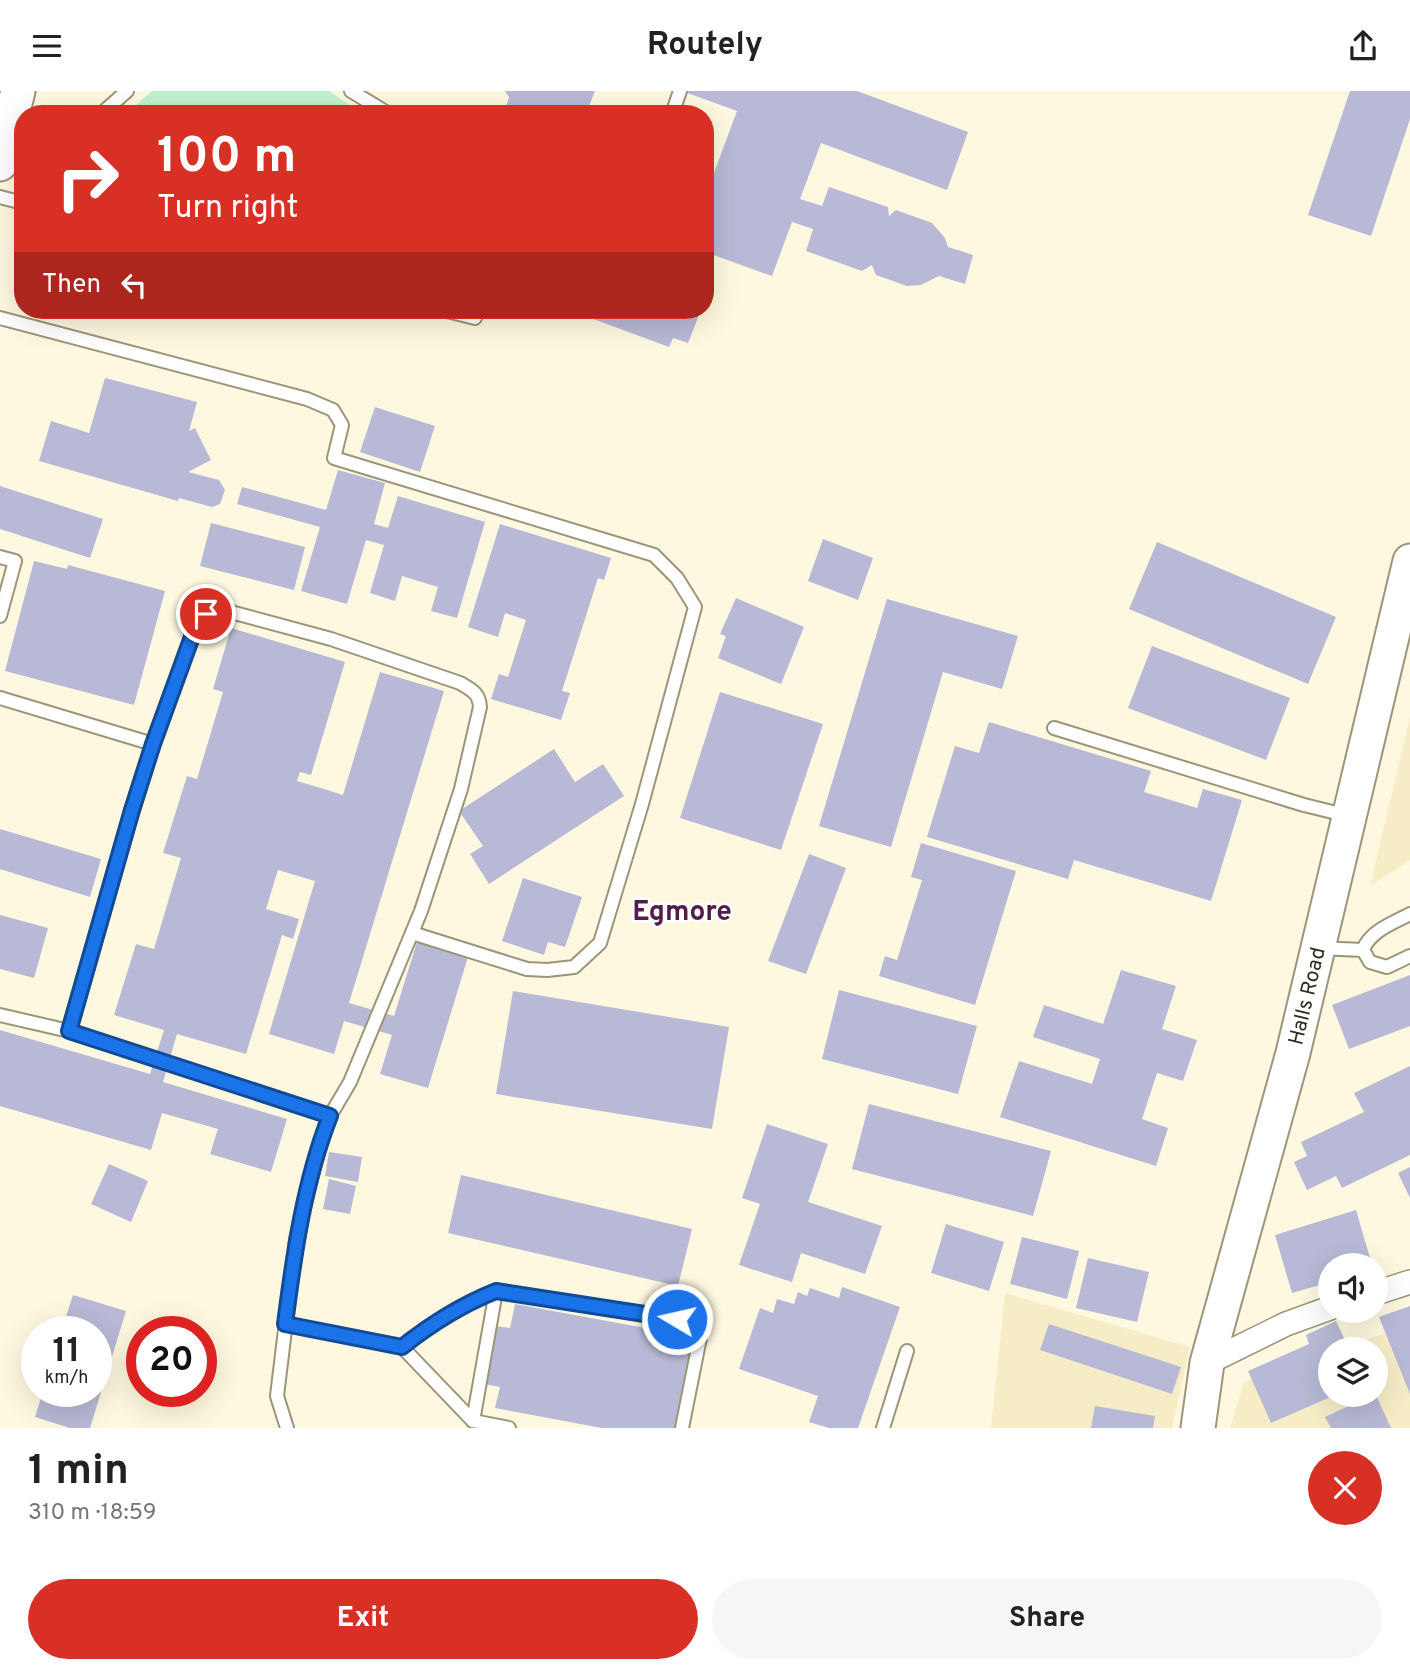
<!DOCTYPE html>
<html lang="en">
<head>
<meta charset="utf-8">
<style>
	body { margin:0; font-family:Overpass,sans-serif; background:#f6f6f6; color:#222; height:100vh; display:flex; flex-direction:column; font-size:26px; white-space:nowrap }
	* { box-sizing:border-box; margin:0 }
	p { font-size:23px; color:#767676 }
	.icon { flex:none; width:38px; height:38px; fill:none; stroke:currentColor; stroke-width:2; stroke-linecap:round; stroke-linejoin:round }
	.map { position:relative; height:1337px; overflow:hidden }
	.drawer { display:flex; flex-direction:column; background:#fff; flex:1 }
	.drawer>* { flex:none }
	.banner { position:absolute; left:14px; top:14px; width:700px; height:214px; border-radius:28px; box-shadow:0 7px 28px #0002; background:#d93025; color:#fff; overflow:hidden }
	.tools { position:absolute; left:1318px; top:1162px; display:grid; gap:14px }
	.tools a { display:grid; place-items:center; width:70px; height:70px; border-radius:50%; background:#fff; box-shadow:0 7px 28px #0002; font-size:35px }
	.speed { position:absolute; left:21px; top:1225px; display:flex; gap:14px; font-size:35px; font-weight:700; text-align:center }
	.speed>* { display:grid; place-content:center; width:91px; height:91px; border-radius:50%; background:#fff; box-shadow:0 7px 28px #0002; line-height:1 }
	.speed small { font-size:18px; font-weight:400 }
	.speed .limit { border:10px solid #d22; background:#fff; color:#111 }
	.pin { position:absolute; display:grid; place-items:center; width:60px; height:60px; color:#fff; margin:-30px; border:4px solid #fff; border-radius:50%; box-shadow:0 2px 7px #0007 }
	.me { position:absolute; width:77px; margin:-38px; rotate:279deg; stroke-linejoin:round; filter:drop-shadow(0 0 5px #0008) }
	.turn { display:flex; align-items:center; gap:24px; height:147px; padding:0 28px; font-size:32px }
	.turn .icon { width:91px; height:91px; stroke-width:2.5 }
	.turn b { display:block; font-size:49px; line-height:60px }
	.then { display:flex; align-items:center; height:66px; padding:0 28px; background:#0003; gap:14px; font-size:26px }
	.round { display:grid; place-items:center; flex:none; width:74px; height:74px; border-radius:37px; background:#f6f6f6 }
	.head { display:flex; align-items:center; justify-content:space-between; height:119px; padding:0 28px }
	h1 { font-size:42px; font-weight:700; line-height:52px }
	.action { display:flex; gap:14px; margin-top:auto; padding:14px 28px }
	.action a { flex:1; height:80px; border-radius:42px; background:#d93025; color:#fff; font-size:28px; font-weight:700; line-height:80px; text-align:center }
	.action a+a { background:#f6f6f6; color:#222 }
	header { display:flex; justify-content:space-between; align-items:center; height:91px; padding:0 28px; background:#fff; font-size:32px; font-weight:700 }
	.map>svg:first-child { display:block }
	.built { fill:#f6edc7 }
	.green { fill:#c1f2ce }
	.building { fill:#b7b9d6 }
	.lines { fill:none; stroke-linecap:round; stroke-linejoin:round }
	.lane-casing { stroke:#9c9579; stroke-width:16 }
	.street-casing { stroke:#9c9579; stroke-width:26 }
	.secondary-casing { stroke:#9c9579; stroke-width:37 }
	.lane { stroke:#fff; stroke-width:12 }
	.street { stroke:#fff; stroke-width:23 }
	.secondary { stroke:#fff; stroke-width:33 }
	.route-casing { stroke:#114b97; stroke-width:18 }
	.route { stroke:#1a73e8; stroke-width:12 }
	.labels { text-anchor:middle; stroke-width:5; stroke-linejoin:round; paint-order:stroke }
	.street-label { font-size:21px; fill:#2e2c20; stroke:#fff }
	.district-label { font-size:28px; font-weight:bold; fill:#511c4a; stroke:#fff }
</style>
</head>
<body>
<header><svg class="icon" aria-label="menu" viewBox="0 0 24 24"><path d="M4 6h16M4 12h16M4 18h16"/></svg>Routely<svg class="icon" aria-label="share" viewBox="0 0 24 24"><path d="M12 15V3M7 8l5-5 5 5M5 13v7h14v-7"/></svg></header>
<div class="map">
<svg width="1410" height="1337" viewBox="0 0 1410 1337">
	<rect width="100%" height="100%" fill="#fef8e0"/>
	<g class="built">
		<polygon points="1410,626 1410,769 1370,795"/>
		<polygon points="1005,1202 1190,1256 1172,1337 991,1337"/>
		<polygon points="1410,1234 1410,1337 1230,1337 1244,1291 1330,1261 1330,1304 1376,1304 1376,1258 1338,1258"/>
	</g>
	<polygon class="green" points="152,0 329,0 363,23 126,23"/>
	<g class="building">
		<polygon points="505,0 595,0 586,23 504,23 509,6"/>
		<polygon points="682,0 857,0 968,41 947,99 821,52 800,108 822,115 829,96 888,116 889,125 896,119 932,132 945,147 948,156 973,164 965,193 939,185 921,194 907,195 876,184 872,174 862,180 806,160 813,138 792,131 772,185 705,161 705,106 737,20"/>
		<polygon points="1350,0 1410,0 1410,28 1371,145 1308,124"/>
		<polygon points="569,219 701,219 688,252 673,247 669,256"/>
		<polygon points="105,287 197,311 189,340 195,337 211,369 188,381 219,389 225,399 220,413 212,416 179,407 178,410 39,370 51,330 89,342"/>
		<polygon points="375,316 435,335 420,381 360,361"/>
		<polygon points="338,379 385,392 374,433 388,437 398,405 485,431 457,527 431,520 438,496 402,485 395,510 370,502 384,454 366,449 347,513 301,500 320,436 237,413 242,396 326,419"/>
		<polygon points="0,395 103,428 90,467 0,438"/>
		<polygon points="211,432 305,456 294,499 200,475"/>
		<polygon points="500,433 611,467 604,489 598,487 562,600 570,602 561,629 491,608 499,583 508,586 526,529 505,522 498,546 468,536"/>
		<polygon points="823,448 873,467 858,509 808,490"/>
		<polygon points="1157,451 1336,526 1308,593 1129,518"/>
		<polygon points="34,470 67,478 68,474 165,500 134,614 5,580"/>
		<polygon points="736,507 804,536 781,593 718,567 726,545 720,543"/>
		<polygon points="887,508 1018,545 1002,598 943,581 891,756 819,735"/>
		<polygon points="231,537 345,571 311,684 300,681 297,690 324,698 343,704 380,581 444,600 349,912 394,925 417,851 468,866 428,997 380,983 392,944 344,930 334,963 269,943 315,790 278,779 266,818 299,828 293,848 282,844 246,963 177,943 163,991 287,1028 271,1081 210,1063 218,1038 162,1022 151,1059 0,1015 0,939 150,983 164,939 114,924 136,853 154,858 181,767 163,762 187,685 197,688 223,601 213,598"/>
		<polygon points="1152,555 1290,607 1266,669 1128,617"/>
		<polygon points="720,601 823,633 781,759 680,727"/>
		<polygon points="989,631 1151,680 1144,701 1197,717 1203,698 1242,709 1211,810 1074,769 1068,788 927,746 955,655 979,662"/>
		<polygon points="554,658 575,691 603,673 624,705 489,793 470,763 483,755 459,720"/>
		<polygon points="0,738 101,768 90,806 0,778"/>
		<polygon points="921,752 1016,780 975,914 879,885 885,865 897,869 922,789 911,786"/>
		<polygon points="809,763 846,777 806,883 768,870"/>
		<polygon points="523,787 582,806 565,856 548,851 544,864 502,850"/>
		<polygon points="0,824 48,837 34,887 0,878"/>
		<polygon points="1121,879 1176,895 1162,938 1197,949 1183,990 1157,982 1142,1028 1168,1037 1156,1075 1000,1026 1019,970 1092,993 1100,968 1033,946 1044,914 1103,933"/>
		<polygon points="1410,884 1410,935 1349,958 1332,914"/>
		<polygon points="839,899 977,935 958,1003 822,968"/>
		<polygon points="513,900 729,936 712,1038 496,1003"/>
		<polygon points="1410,975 1410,1064 1342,1097 1336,1085 1307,1099 1294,1071 1307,1065 1301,1051 1364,1021 1354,1002"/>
		<polygon points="869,1013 1051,1060 1033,1125 852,1078"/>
		<polygon points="767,1033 828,1053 808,1111 882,1135 865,1183 801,1162 792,1191 739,1174 760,1113 742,1107"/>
		<polygon points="329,1061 362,1066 358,1091 325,1085"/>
		<polygon points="109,1073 148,1090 131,1131 91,1113"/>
		<polygon points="1410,1076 1410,1107 1398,1082"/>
		<polygon points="461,1084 692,1138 678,1195 448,1142"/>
		<polygon points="329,1088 356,1095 350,1123 323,1118"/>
		<polygon points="1356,1119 1372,1174 1330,1174 1330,1191 1292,1202 1275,1144"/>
		<polygon points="946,1133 1004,1151 989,1200 931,1182"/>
		<polygon points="1022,1146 1079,1160 1067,1208 1010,1193"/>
		<polygon points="1088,1167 1149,1181 1137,1231 1076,1217"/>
		<polygon points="842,1196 900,1216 858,1337 829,1337 809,1331 818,1305 739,1278 760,1217 773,1222 777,1208 794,1213 798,1201 807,1205 810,1197 839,1207"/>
		<polygon points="73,1204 126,1220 90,1337 70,1337 35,1326 43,1300 96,1300 96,1241 61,1241"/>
		<polygon points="515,1213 694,1246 676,1337 602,1337 495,1317 500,1296 484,1293 495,1235 510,1237"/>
		<polygon points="1410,1215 1410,1303 1379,1226"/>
		<polygon points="1336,1230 1349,1258 1330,1258 1330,1304 1335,1304 1271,1332 1248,1280 1309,1253 1306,1244"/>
		<polygon points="1049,1233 1181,1276 1172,1303 1040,1259"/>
		<polygon points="1372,1304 1376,1304 1391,1337 1331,1337 1325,1326"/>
		<polygon points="1095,1315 1155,1325 1153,1337 1091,1337"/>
	</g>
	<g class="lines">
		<g class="lane-casing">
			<g id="lane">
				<polyline points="351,0 389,23"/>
				<polyline points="101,23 127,0"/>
				<polyline points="672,23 680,0"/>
				<polyline points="0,106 23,112"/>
				<polyline points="443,219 475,227 478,219"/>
				<polyline points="0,227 307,308 333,319 342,334 334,367 654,464 677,487 695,516 642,713 600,852 574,876 547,879 527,878 412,842"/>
				<polyline points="0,466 15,470 0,525"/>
				<polyline points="0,607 153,653"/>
				<polyline points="1054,637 1304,714 1349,725"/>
				<path d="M1410,823C1393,832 1370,840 1363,859L1370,871L1387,876L1410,865"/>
				<polyline points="1318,857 1363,859"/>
				<polyline points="0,924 69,940 330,1025 321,1049 296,1148 277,1305 287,1337"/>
				<path d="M69,940L126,742L153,653L197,532L206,523L227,520L331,548L460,592C472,599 479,602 480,616L461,698L421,820L350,991L330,1025"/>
				<polyline points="285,1233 402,1256 473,1330 509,1337"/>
				<path d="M402,1256C431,1233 461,1214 496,1200L703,1232L682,1337"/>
				<polyline points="473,1330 496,1200"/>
				<polyline points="883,1337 907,1260"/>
			</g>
		</g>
		<g class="street-casing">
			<g id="street">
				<polyline points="1376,1202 1410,1191"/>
				<polyline points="1207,1272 1286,1233 1330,1217"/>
			</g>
		</g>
		<g class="secondary-casing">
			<g id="secondary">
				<polyline points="0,73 18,0"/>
				<path id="s1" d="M1198,1337L1207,1272L1293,962L1410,470"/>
			</g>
		</g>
		<use href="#lane" class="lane"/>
		<use href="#street" class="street"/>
		<use href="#secondary" class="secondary"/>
	</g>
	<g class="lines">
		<g class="route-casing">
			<path id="route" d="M206,523L197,532L153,653L132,719L69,940L330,1025C304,1091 294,1163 285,1233L402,1256C431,1233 461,1214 496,1200L677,1228"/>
		</g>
		<use href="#route" class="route"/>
	</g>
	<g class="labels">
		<g class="street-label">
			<text dy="7" stroke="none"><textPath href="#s1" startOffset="446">Halls Road</textPath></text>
		</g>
		<g class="district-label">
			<text x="682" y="829">Egmore</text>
		</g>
	</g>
</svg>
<div class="tools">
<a><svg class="icon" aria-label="sound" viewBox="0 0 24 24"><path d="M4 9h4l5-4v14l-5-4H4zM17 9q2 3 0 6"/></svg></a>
<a><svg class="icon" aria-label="layers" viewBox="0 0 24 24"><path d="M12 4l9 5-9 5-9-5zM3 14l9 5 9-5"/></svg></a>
</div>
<div class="speed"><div>11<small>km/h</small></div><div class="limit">20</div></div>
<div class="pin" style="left:206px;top:523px;background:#d93025"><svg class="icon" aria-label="arrive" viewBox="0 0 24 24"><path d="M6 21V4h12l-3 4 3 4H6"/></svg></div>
<svg class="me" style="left:677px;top:1228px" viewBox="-20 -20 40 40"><circle r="17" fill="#1a73e8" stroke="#fff" stroke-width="3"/><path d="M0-11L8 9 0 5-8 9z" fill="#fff"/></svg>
<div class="banner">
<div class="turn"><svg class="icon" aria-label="right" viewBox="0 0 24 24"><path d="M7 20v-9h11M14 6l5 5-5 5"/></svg><div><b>100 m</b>Turn right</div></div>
<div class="then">Then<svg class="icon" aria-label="left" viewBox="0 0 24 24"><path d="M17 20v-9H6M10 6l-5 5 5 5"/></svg></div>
</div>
</div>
<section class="drawer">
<div class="head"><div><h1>1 min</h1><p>310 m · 18:59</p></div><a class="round" style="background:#d93025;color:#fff"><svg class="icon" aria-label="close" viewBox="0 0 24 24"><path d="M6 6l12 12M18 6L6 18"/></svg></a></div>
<div class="action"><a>Exit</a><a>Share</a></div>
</section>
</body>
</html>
